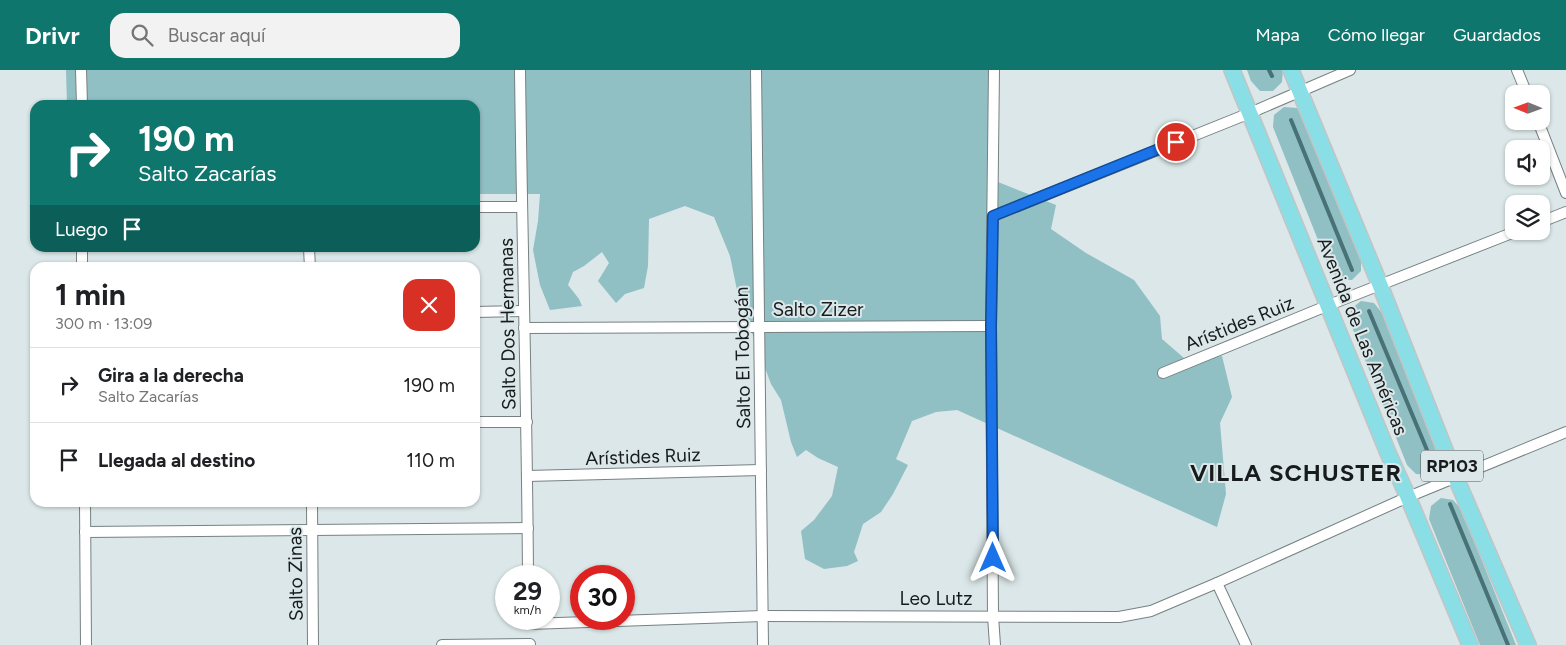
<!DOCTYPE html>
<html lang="es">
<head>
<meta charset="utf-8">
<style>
	body { margin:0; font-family:Figtree,sans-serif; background:#f2f2f2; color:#202124; height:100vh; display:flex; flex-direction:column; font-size:19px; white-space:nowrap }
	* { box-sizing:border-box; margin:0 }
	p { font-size:16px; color:#757577 }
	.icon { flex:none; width:28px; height:28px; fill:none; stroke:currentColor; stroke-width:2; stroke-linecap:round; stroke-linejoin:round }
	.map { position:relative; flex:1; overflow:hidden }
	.side { position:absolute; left:30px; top:192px; width:450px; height:245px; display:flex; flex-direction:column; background:#fff; border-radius:15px; box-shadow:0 1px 4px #0004 }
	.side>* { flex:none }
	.banner { position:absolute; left:30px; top:30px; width:450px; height:152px; border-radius:15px; box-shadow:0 1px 4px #0004; background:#0f766e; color:#fff; overflow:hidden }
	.needle { width:32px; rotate:271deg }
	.tools { position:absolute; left:1505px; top:15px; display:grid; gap:10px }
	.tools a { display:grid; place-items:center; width:45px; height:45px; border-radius:10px; background:#fff; box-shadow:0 1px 4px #0004; font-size:25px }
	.speed { position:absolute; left:495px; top:495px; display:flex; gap:10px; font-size:25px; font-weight:700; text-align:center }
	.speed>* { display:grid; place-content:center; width:65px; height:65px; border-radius:50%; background:#fff; box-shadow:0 1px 4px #0004; line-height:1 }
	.speed small { font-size:12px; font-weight:400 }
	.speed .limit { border:8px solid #d22; background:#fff; color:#111 }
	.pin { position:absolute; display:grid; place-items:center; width:42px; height:42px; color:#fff; margin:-21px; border:2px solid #fff; border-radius:50%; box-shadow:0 1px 5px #0007 }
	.me { position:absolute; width:55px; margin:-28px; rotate:0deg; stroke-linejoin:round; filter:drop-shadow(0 0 4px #0008) }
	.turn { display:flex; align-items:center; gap:18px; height:105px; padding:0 25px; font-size:22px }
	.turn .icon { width:65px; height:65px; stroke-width:2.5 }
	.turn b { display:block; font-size:35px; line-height:42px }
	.then { display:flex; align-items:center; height:48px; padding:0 25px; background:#0003; gap:10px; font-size:19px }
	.round { display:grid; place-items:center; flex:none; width:52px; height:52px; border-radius:15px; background:#f2f2f2 }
	.summary { display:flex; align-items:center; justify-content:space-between; height:85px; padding:0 25px }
	h1 { font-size:30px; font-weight:700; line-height:38px }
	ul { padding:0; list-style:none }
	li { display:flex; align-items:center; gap:15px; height:75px; padding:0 25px; border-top:1px solid #e0e0e0 }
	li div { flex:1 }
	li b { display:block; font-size:19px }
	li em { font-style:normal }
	header { display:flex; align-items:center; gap:30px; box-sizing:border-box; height:70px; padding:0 25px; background:#0f766e; color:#fff }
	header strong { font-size:24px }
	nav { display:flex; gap:28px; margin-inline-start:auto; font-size:18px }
	.search { width:350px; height:45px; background:#f2f2f2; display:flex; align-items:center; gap:12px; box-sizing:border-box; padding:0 18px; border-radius:15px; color:#757577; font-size:19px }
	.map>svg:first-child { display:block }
	.green { fill:#90bfc4 }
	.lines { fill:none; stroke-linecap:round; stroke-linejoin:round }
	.stream { stroke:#497276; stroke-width:4 }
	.street-casing { stroke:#778182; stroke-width:12 }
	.primary-casing { stroke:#c3c4c4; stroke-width:18 }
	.street { stroke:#fff; stroke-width:10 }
	.primary { stroke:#8adfe6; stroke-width:15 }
	.route-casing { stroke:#114b97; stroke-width:12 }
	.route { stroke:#1a73e8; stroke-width:9 }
	.labels { text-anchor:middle; stroke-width:4; stroke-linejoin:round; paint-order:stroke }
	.shield { fill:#dbe7e8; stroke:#525859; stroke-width:1 }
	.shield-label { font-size:18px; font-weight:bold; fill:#171b1c }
	.street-label { font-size:19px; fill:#171b1c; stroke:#dbe7e8 }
	.district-label { font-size:24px; font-weight:bold; letter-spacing:1px; fill:#171b1c; stroke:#dbe7e8 }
</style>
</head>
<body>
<header>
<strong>Drivr</strong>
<div class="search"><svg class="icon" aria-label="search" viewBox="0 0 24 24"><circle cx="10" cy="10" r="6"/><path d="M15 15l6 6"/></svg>Buscar aquí</div>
<nav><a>Mapa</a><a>Cómo llegar</a><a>Guardados</a></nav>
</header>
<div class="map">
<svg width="1566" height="575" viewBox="0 0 1566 575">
	<rect width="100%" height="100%" fill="#dbe7e8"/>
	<g class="green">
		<polygon points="66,0 994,0 998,112 1056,135 1051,159 1086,183 1134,210 1160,246 1162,269 1184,288 1222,286 1232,327 1220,353 1226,424 1217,457 957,340 936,342 912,351 896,389 908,395 893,424 881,442 863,454 854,482 858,491 847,496 824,499 805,489 801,461 814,450 832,426 838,397 818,388 806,380 797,387 791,372 781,330 771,314 738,225 730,186 714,147 685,136 649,149 648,196 644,218 625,224 616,233 598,211 609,193 602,182 584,196 573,202 568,215 579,229 582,236 550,240 540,215 533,180 538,151 540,124 475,124 475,35 67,35"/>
		<polygon points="1247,0 1283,0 1282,12 1273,21 1260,21 1251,11"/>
		<polygon points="1284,37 1297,38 1304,48 1361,188 1361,201 1352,210 1339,209 1330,200 1273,57 1274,45"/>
		<polygon points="1361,231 1374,233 1382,243 1439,383 1438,396 1429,405 1416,404 1407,395 1350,252 1351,239"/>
		<polygon points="1441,428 1453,430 1461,439 1516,575 1480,575 1429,449 1431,436"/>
	</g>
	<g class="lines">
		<g class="stream">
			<polyline points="1269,0 1272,6"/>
			<polyline points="1291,50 1352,200"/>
			<polyline points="1369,241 1432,392"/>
			<polyline points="1450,434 1508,575"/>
		</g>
		<g class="street-casing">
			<g id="street">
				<polyline points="81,0 82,35"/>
				<path d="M520,0C522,169 527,337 528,506"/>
				<polyline points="756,0 763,575"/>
				<polyline points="994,0 991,256 993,546 995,575"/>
				<polyline points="1517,0 1527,24"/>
				<polyline points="1538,51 1566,123"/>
				<polyline points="475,137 522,137"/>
				<polyline points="993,146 1250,43 1350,0"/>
				<polyline points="1541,152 1566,142"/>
				<polyline points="82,178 82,198"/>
				<polyline points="309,178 310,198"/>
				<polyline points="475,242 524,241"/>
				<polyline points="524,258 991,256"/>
				<polyline points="1163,303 1329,235 1517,161"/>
				<polyline points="475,352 527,352"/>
				<polyline points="527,406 761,400"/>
				<polyline points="85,432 86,575"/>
				<polyline points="312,432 313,575"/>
				<polyline points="85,462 528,458"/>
				<polyline points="1217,513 1246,575"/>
				<polyline points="529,554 763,546 1119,547 1151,541 1217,513 1408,427 1566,362"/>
				<polyline points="442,575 530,574"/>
			</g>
		</g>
		<g class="primary-casing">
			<g id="primary">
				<polyline points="1232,0 1388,383 1408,427 1470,575"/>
				<polyline points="1291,0 1380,215 1456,408 1528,575"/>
			</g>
		</g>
		<use href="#street" class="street"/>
		<use href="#primary" class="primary"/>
	</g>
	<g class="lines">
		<g class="route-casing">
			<polyline id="route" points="993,488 991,256 993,146 1176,72"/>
		</g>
		<use href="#route" class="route"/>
	</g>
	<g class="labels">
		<rect class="shield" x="1421" y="380.5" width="62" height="31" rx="4"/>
		<g class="shield-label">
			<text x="1452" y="402">RP103</text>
		</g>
		<g class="street-label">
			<text x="818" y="246">Salto Zizer</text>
			<text transform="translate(1239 253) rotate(-22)" y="7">Arístides Ruiz</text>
			<text transform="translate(507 254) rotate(-91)" y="7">Salto Dos Hermanas</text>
			<text transform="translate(1363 266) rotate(68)" y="7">Avenida de Las Américas</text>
			<text transform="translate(742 288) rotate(-91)" y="7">Salto El Tobogán</text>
			<text transform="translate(643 386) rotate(-2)" y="7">Arístides Ruiz</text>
			<text transform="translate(295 504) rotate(-91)" y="7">Salto Zinas</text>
			<text x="936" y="535">Leo Lutz</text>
		</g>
		<g class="district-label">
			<text x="1296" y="411">VILLA SCHUSTER</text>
		</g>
	</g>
</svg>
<div class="tools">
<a><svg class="needle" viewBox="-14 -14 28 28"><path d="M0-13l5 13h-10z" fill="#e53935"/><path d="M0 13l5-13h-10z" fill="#757577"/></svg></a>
<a><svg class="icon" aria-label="sound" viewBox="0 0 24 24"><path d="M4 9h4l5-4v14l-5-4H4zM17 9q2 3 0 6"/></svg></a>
<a><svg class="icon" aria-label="layers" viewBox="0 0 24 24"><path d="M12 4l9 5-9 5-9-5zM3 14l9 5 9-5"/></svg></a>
</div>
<div class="speed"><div>29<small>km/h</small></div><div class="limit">30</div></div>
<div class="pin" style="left:1176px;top:72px;background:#d93025"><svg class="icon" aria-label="arrive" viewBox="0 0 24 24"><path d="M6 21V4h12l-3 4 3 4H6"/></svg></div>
<svg class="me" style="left:993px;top:488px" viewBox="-20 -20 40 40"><path d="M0-17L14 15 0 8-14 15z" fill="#1a73e8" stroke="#fff" stroke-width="4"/></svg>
<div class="banner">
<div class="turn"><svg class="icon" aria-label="right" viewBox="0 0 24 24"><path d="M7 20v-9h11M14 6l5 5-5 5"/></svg><div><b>190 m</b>Salto Zacarías</div></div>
<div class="then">Luego<svg class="icon" aria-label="arrive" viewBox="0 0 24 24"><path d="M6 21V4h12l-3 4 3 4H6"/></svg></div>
</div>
<section class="side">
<div class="summary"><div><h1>1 min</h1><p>300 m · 13:09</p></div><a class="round" style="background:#d93025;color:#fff"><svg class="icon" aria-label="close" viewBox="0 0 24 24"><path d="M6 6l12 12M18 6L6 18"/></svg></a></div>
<ul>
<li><svg class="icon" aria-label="right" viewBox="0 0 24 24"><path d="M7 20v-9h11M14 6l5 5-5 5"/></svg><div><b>Gira a la derecha</b><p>Salto Zacarías</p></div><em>190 m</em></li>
<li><svg class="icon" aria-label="arrive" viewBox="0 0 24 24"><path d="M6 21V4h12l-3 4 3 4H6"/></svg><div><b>Llegada al destino</b></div><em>110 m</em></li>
</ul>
</section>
</div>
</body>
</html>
